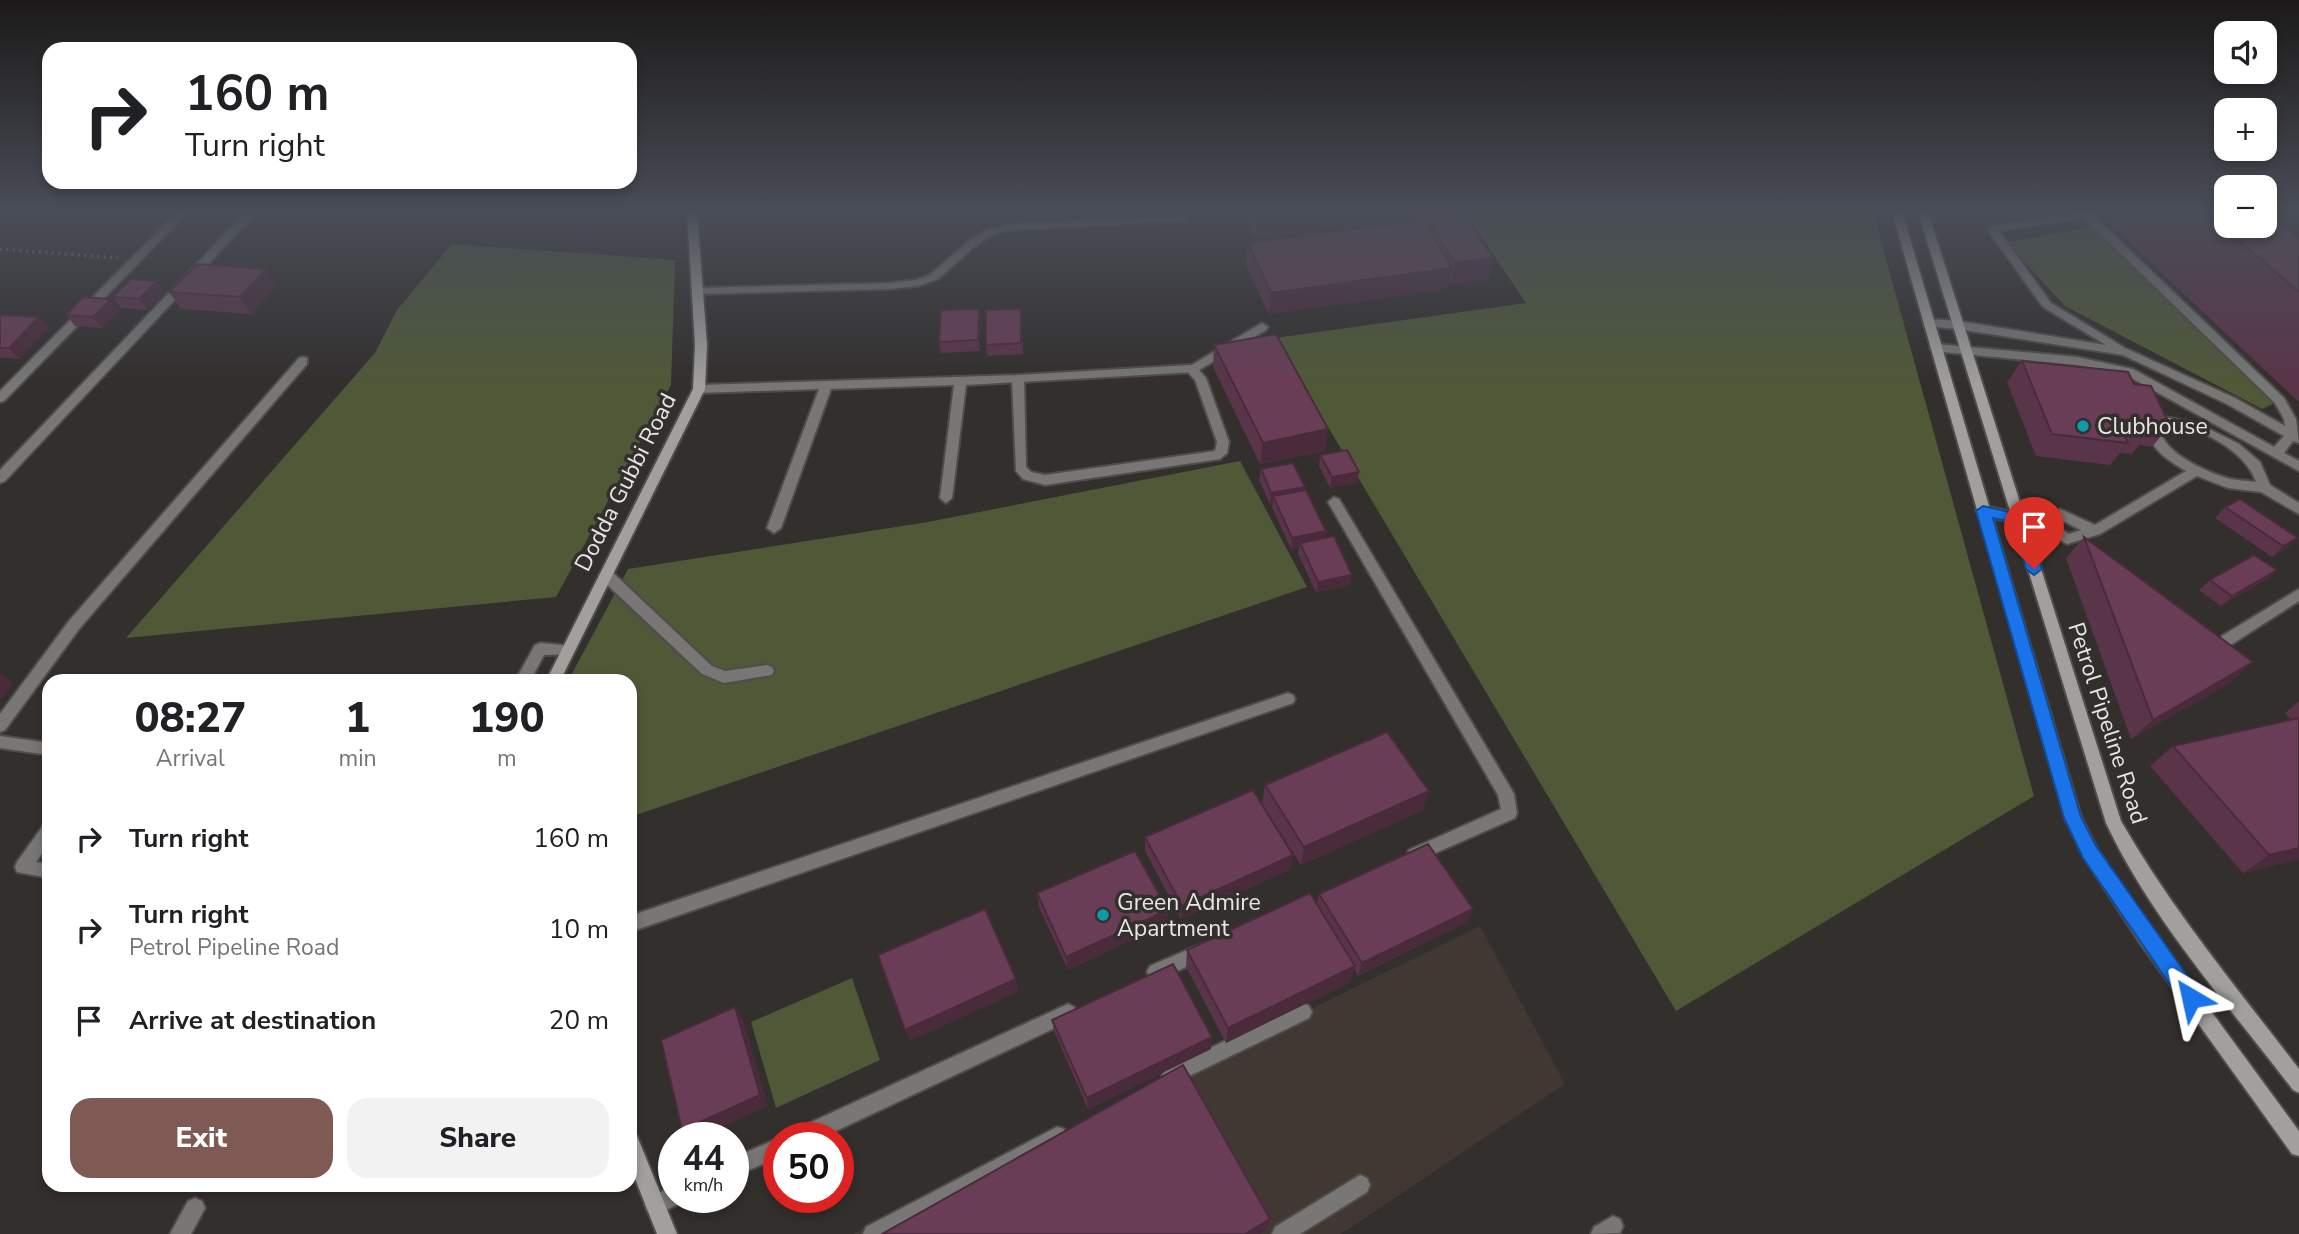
<!DOCTYPE html>
<html lang="en">
<head>
<meta charset="utf-8">
<style>
	body { margin:0; font-family:"Nunito Sans",sans-serif; background:#f2f2f2; color:#202124; height:100vh; display:flex; flex-direction:column; font-size:26px; white-space:nowrap }
	* { box-sizing:border-box; margin:0 }
	p { font-size:23px; color:#757577 }
	.icon { flex:none; width:38px; height:38px; fill:none; stroke:currentColor; stroke-width:2; stroke-linecap:round; stroke-linejoin:round }
	.map { position:relative; flex:1; overflow:hidden }
	.drawer { position:absolute; left:42px; top:674px; width:595px; height:518px; display:flex; flex-direction:column; background:#fff; border-radius:21px; box-shadow:0 4px 10px #0003 }
	.drawer>* { flex:none }
	.guide { position:absolute; left:42px; top:42px; width:595px; height:147px; border-radius:21px; box-shadow:0 4px 10px #0003; background:#fff; color:#202124; overflow:hidden }
	.fabs { position:absolute; left:2214px; top:21px; display:grid; gap:14px }
	.fabs a { display:grid; place-items:center; width:63px; height:63px; border-radius:14px; background:#fff; box-shadow:0 4px 10px #0003; font-size:35px }
	.speed { position:absolute; left:658px; top:1122px; display:flex; gap:14px; font-size:35px; font-weight:700; text-align:center }
	.speed>* { display:grid; place-content:center; width:91px; height:91px; border-radius:50%; background:#fff; box-shadow:0 4px 10px #0003; line-height:1 }
	.speed small { font-size:18px; font-weight:400 }
	.speed .limit { border:10px solid #d22; background:#fff; color:#111 }
	.pin { position:absolute; display:grid; place-items:center; width:60px; height:60px; color:#fff; margin:-72px -30px; border-radius:50% 50% 50% 0; rotate:-45deg; box-shadow:0 0 7px #0007 }
	.pin .icon { rotate:45deg }
	.me { position:absolute; width:77px; margin:-38px; rotate:324deg; stroke-linejoin:round; filter:drop-shadow(0 0 5px #0008) }
	.turn { display:flex; align-items:center; gap:24px; height:147px; padding:0 28px; font-size:32px }
	.turn .icon { width:91px; height:91px; stroke-width:2.5 }
	.turn b { display:block; font-size:49px; line-height:60px }
	.eta { display:flex; justify-content:space-evenly; align-items:center; height:119px; text-align:center }
	.eta b { font-size:42px; font-weight:800; line-height:49px }
	.button { display:flex; gap:14px; margin-top:auto; padding:14px 28px }
	.button a { flex:1; height:80px; border-radius:21px; background:#7f5953; color:#fff; font-size:28px; font-weight:800; line-height:80px; text-align:center }
	.button a+a { background:#f2f2f2; color:#202124 }
	ul { padding:0; list-style:none }
	li { display:flex; align-items:center; gap:21px; height:91px; padding:0 28px }
	li div { flex:1 }
	li b { display:block; font-size:26px }
	li em { font-style:normal }
	.map>svg:first-child { display:block }
	.built { fill:#413833 }
	.green { fill:#4f5938 }
	.lines { fill:none; stroke-linecap:round; stroke-linejoin:round }
	.lane-casing { stroke:#4f4c4a; stroke-width:4 }
	.street-casing { stroke:#4f4c4a; stroke-width:4 }
	.secondary-casing { stroke:#4f4c4a; stroke-width:4 }
	.path { stroke:#7a7775; stroke-width:3.5; stroke-dasharray:2 4.5; stroke-linecap:butt }
	.lane { fill:#787776; fill-rule:evenodd }
	.street { fill:#787776; fill-rule:evenodd }
	.secondary { fill:#a1a09d; fill-rule:evenodd }
	.wall { fill:#5a3449 }
	.shaded-wall { fill:#4a2b3c }
	.building { fill:#693d55; stroke:#4a2b3c; stroke-width:2 }
	.route { fill:#1a73e8; stroke:#114b97; stroke-width:2 }
	.culture-dot { fill:#0f9aa8; stroke:#322f2d; stroke-width:2.5 }
	.labels { text-anchor:middle; stroke-width:7; stroke-linejoin:round; paint-order:stroke }
	.poi-label { font-size:23px; fill:#e9e6e5; stroke:#322f2d; text-anchor:start }
	.street-label { font-size:23px; fill:#e9e6e5; stroke:#322f2d }
</style>
</head>
<body>
<div class="map">
<svg width="2299" height="1234" viewBox="0 0 2299 1234">
	<rect width="100%" height="100%" fill="#322f2d"/>
	<polygon class="built" points="1480,926 1565,1084 1341,1234 853,1234"/>
	<g class="green">
		<polygon points="1465,212 1873,212 2034,796 1676,1011 1275,338 1526,303"/>
		<polygon points="2097,226 2275,403 2262,409 2065,306 2006,242"/>
		<polygon points="452,244 675,260 671,385 556,597 126,638 375,353 397,310"/>
		<polygon points="1240,461 1307,587 630,817 630,681 568,681 628,569 928,522"/>
		<polygon points="852,978 880,1060 776,1108 751,1022"/>
	</g>
	<g class="lines">
		<g class="lane-casing">
			<g id="lane">
				<polygon points="1262,323 1268,327 1266,330 1199,370 1206,378 1229,442 1227,453 1220,459 1045,485 1023,479 1016,471 1012,379 1018,375 1024,379 1026,467 1031,472 1045,475 1215,451 1217,442 1195,380 1185,369"/>
				<polygon points="606,570 611,571 712,666 725,671 767,665 772,667 774,671 772,675 724,683 702,674 601,579 599,575"/>
				<polygon points="540,643 573,646 575,650 573,654 544,655 530,681 515,681 535,645"/>
				<polygon points="1288,693 1293,695 1295,699 1293,703 630,932 630,916"/>
				<polygon points="1303,1003 1309,1006 1312,1012 1309,1018 1177,1082 1171,1085 1165,1082 1162,1076 1165,1070"/>
				<polygon points="1057,1127 1064,1129 1066,1136 1064,1143 893,1234 863,1234 866,1227"/>
				<polygon points="1360,1175 1367,1178 1370,1185 1367,1192 1300,1234 1272,1234 1275,1227"/>
			</g>
		</g>
		<g class="street-casing">
			<g id="street">
				<polygon points="177,212 188,212 4,401 0,402 0,391"/>
				<polygon points="246,212 257,212 5,481 0,483 0,470"/>
				<path d="M2082,212H2109L2095,217L2284,398L2296,419L2299,443L2293,441L2284,453L2299,461V471L2126,375L2077,365L1932,351L1930,348L1936,344L2077,357L2133,369L2274,447L2284,436L2227,404L2123,355L1958,329L1924,326V320L1928,319L1958,321L2106,345L2043,307L1987,229L1992,226ZM2084,218L2275,403L2284,419L2285,426L2235,398L2125,348L2051,303L1999,231Z"/>
				<polygon points="1182,216 1187,219 1186,221 1011,230 994,234 974,247 938,279 918,286 889,289 698,294 692,291 698,288 889,283 916,280 930,275 966,243 986,230 1011,224"/>
				<polygon points="303,357 307,358 307,364 79,629 5,730 0,732 0,714 69,621 299,358"/>
				<polygon points="1191,365 1197,369 1195,372 966,385 952,498 946,503 940,498 954,385 831,389 781,528 774,533 767,528 819,389 699,393 693,389 699,385 1018,375"/>
				<path d="M2165,417L2197,423L2239,444L2260,462L2270,485L2299,503V514L2261,492L2228,488L2197,476L2100,534L2067,544L2035,526L1983,516L1976,511L1983,506L2038,517L2060,509L2095,525L2186,471C2167,460 2141,444 2151,419ZM2161,425C2193,422 2246,450 2256,482C2246,480 2236,481 2227,478C2207,472 2157,451 2161,425ZM2059,519L2081,530L2069,534L2050,523Z"/>
				<polygon points="1334,497 1339,499 1514,794 1517,813 1515,818 1415,862 1409,860 1407,855 1409,850 1501,809 1498,795 1328,502"/>
				<polygon points="2299,589 2299,601 2232,644 2222,644 2220,640 2222,636"/>
				<polygon points="0,736 49,743 49,755 0,748"/>
				<polygon points="49,824 49,844 36,862 49,864 49,878 17,872 15,867 17,862 43,826"/>
				<polygon points="1201,944 1207,946 1210,952 1207,958 1156,980 1150,978 1147,972 1150,966"/>
				<polygon points="1068,1004 1074,1007 1077,1013 1074,1019 821,1138 790,1138 792,1131"/>
				<polygon points="779,1138 779,1157 733,1177 733,1158"/>
				<polygon points="674,1186 674,1197 683,1197 681,1203 655,1215 648,1212 645,1205 648,1198"/>
				<polygon points="195,1198 202,1201 205,1208 191,1234 170,1234 188,1201"/>
				<polygon points="1613,1216 1620,1219 1623,1226 1620,1233 1591,1234 1594,1227"/>
			</g>
		</g>
		<g class="secondary-casing">
			<g id="secondary">
				<polygon points="687,212 697,212 707,345 705,389 560,681 546,681 693,389 695,345"/>
				<polygon points="1892,212 1902,212 2081,817 2096,847 2150,928 2299,1131 2299,1156 2292,1154 2138,940 2084,857 2065,818"/>
				<path d="M1918,212H1928L2121,821C2172,910 2237,988 2299,1069V1093L2293,1090C2229,1006 2151,919 2106,823Z"/>
				<polygon points="630,1134 637,1136 677,1234 657,1234 630,1166"/>
			</g>
		</g>
		<polyline class="path" points="0,249 118,258"/>
		<use href="#lane" class="lane"/>
		<use href="#street" class="street"/>
		<use href="#secondary" class="secondary"/>
	</g>
	<g class="wall">
		<polygon points="1244,212 1406,212 1404,220 1256,239"/>
		<polygon points="1406,212 1463,212 1493,258 1488,280 1450,285 1449,282 1447,289 1269,314 1246,265 1248,243 1412,222"/>
		<polygon points="2104,212 2226,212 2299,238 2299,402 2101,216"/>
		<polygon points="266,269 277,285 251,314 181,309 169,292"/>
		<polygon points="165,292 147,310 121,308 112,297"/>
		<polygon points="979,309 980,320 980,351 941,353 939,342"/>
		<polygon points="1021,309 1023,354 987,356 986,345"/>
		<polygon points="120,310 102,328 75,326 66,315"/>
		<polygon points="0,315 39,317 49,328 19,359 0,358"/>
		<polygon points="1214,345 1328,429 1325,451 1260,464 1213,367"/>
		<polygon points="2022,361 2134,384 2170,425 2152,447 2139,445 2132,454 2120,453 2110,465 2036,456 2007,382"/>
		<polygon points="1320,455 1357,483 1330,488 1319,466"/>
		<polygon points="1261,469 1305,487 1304,490 1326,531 1325,538 1352,575 1350,585 1316,592 1298,554 1299,547 1291,549 1272,507 1273,503 1270,504 1259,480"/>
		<polygon points="2225,507 2298,538 2287,548 2272,557 2215,518"/>
		<polygon points="2084,537 2230,683 2131,739 2066,558"/>
		<polygon points="2277,570 2265,580 2221,606 2199,590 2210,580"/>
		<polygon points="2299,701 2299,859 2243,873 2150,766 2173,746 2292,720 2285,713"/>
		<polygon points="1265,785 1423,810 1301,865 1262,804"/>
		<polygon points="1145,837 1291,869 1181,919 1145,851"/>
		<polygon points="1037,893 1168,910 1167,923 1068,970 1039,907"/>
		<polygon points="1319,894 1473,909 1467,922 1358,976 1354,969 1350,982 1226,1043 1186,967 1187,950 1317,904"/>
		<polygon points="1052,1020 1211,1049 1088,1109 1054,1031"/>
	</g>
	<g class="shaded-wall">
		<polygon points="1300,212 1406,212 1404,220 1256,239 1258,218"/>
		<polygon points="1493,258 1488,280 1450,285 1455,263"/>
		<polygon points="1452,268 1447,289 1269,314 1271,293"/>
		<polygon points="266,269 277,285 251,314 240,297"/>
		<polygon points="157,281 165,292 147,310 139,299"/>
		<polygon points="111,299 120,310 102,328 93,317"/>
		<polygon points="979,309 980,320 980,351 978,340"/>
		<polygon points="39,317 49,328 19,359 9,348"/>
		<polygon points="1328,429 1325,451 1260,464 1263,443"/>
		<polygon points="1359,472 1357,483 1330,488 1332,477"/>
		<polygon points="1305,487 1303,497 1273,496 1273,503 1270,504 1271,493"/>
		<polygon points="1326,531 1324,542 1300,543 1299,547 1291,549 1292,538"/>
		<polygon points="2298,538 2287,548 2272,557 2283,546"/>
		<polygon points="2277,570 2265,580 2221,606 2232,596"/>
		<polygon points="1352,575 1350,585 1316,592 1318,582"/>
		<polygon points="2253,662 2230,683 2131,739 2153,720"/>
		<polygon points="1,673 13,683 0,700 0,674"/>
		<polygon points="1429,791 1423,810 1301,865 1304,847"/>
		<polygon points="2299,848 2299,859 2243,873 2269,855"/>
		<polygon points="1293,855 1291,869 1181,919 1182,906"/>
		<polygon points="1473,909 1467,922 1358,976 1362,963"/>
		<polygon points="1168,910 1167,923 1068,970 1066,957"/>
		<polygon points="1355,966 1350,982 1226,1043 1228,1028"/>
		<polygon points="1016,979 1018,992 910,1041 905,1030"/>
		<polygon points="735,1007 743,1019 768,1106 697,1138 690,1138 682,1130"/>
		<polygon points="1212,1037 1211,1049 1088,1109 1087,1098"/>
		<polygon points="1270,1219 1266,1230 1260,1234 1245,1234"/>
	</g>
	<g class="building">
		<polygon points="1255,212 1300,212 1258,218"/>
		<polygon points="1423,212 1463,212 1493,258 1455,263"/>
		<polygon points="2206,212 2226,212 2226,226 2264,226 2264,212 2268,212 2299,238 2299,292"/>
		<polygon points="1423,220 1452,268 1271,293 1248,243"/>
		<polygon points="197,264 266,269 240,297 169,292"/>
		<polygon points="131,279 157,281 139,299 112,297"/>
		<polygon points="83,297 111,299 93,317 66,315"/>
		<polygon points="979,309 978,340 939,342 941,310"/>
		<polygon points="1021,309 1021,343 986,345 986,310"/>
		<polygon points="0,315 39,317 9,348 0,348"/>
		<polygon points="1276,334 1328,429 1263,443 1214,345"/>
		<polygon points="2022,361 2128,372 2134,384 2151,386 2170,425 2145,423 2150,433 2122,430 2128,443 2052,434"/>
		<polygon points="1347,450 1359,472 1332,477 1320,455"/>
		<polygon points="1293,463 1305,487 1271,493 1261,469"/>
		<polygon points="1306,490 1326,531 1292,538 1273,496"/>
		<polygon points="2240,499 2298,538 2283,546 2225,507"/>
		<polygon points="1334,536 1352,575 1318,582 1300,543"/>
		<polygon points="2084,537 2253,662 2153,720"/>
		<polygon points="2254,555 2277,570 2232,596 2210,580"/>
		<polygon points="2299,718 2299,848 2269,855 2173,746"/>
		<polygon points="1387,732 1429,791 1304,847 1265,785"/>
		<polygon points="1253,790 1293,855 1182,906 1145,837"/>
		<polygon points="1428,844 1473,909 1362,963 1319,894"/>
		<polygon points="1135,851 1168,910 1066,957 1037,893"/>
		<polygon points="1310,893 1355,966 1228,1028 1187,950"/>
		<polygon points="985,909 1016,979 905,1030 878,955"/>
		<polygon points="1173,964 1212,1037 1087,1098 1052,1020"/>
		<polygon points="735,1007 760,1095 682,1130 661,1040"/>
		<polygon points="1183,1065 1270,1219 1245,1234 882,1234"/>
	</g>
	<linearGradient id="sky" x2="0" y2="1"><stop stop-color="#1c1a19"/><stop offset="0.55" stop-color="#494d57"/><stop offset="1" stop-color="#494d57" stop-opacity="0"/></linearGradient>
	<rect width="2299" height="385" fill="url(#sky)"/>
	<polygon class="route" points="1983,506 2023,515 2042,569 2034,575 2026,569 2012,522 1993,518 2081,817 2096,846 2198,991 2201,998 2198,1005 2191,1008 2184,1005 2083,858 2064,818 1976,511"/>
	<g class="culture-dot">
		<circle cx="2083" cy="426" r="7"/>
		<circle cx="1103" cy="915" r="7"/>
	</g>
	<g class="labels">
		<g class="poi-label">
			<text x="2097" y="434">Clubhouse</text>
			<text x="1117" y="910">Green Admire<tspan x="1117" dy="26">Apartment</tspan></text>
		</g>
		<g class="street-label">
			<text transform="translate(625 482) rotate(-63)" y="8">Dodda Gubbi Road</text>
			<text transform="translate(2108 723) rotate(72)" y="8">Petrol Pipeline Road</text>
		</g>
	</g>
</svg>
<div class="fabs">
<a><svg class="icon" aria-label="sound" viewBox="0 0 24 24"><path d="M4 9h4l5-4v14l-5-4H4zM17 9q2 3 0 6"/></svg></a>
<a>+</a>
<a>−</a>
</div>
<div class="speed"><div>44<small>km/h</small></div><div class="limit">50</div></div>
<div class="pin" style="left:2034px;top:569px;background:#d93025"><svg class="icon" aria-label="arrive" viewBox="0 0 24 24"><path d="M6 21V4h12l-3 4 3 4H6"/></svg></div>
<svg class="me" style="left:2191px;top:998px" viewBox="-20 -20 40 40"><path d="M0-17L14 15 0 8-14 15z" fill="#1a73e8" stroke="#fff" stroke-width="4"/></svg>
<div class="guide">
<div class="turn"><svg class="icon" aria-label="right" viewBox="0 0 24 24"><path d="M7 20v-9h11M14 6l5 5-5 5"/></svg><div><b>160 m</b>Turn right</div></div>
</div>
<section class="drawer">
<div class="eta">
<div><b>08:27</b><p>Arrival</p></div>
<div><b>1</b><p>min</p></div>
<div><b>190</b><p>m</p></div>
</div>
<ul>
<li><svg class="icon" aria-label="right" viewBox="0 0 24 24"><path d="M7 20v-9h11M14 6l5 5-5 5"/></svg><div><b>Turn right</b></div><em>160 m</em></li>
<li><svg class="icon" aria-label="right" viewBox="0 0 24 24"><path d="M7 20v-9h11M14 6l5 5-5 5"/></svg><div><b>Turn right</b><p>Petrol Pipeline Road</p></div><em>10 m</em></li>
<li><svg class="icon" aria-label="arrive" viewBox="0 0 24 24"><path d="M6 21V4h12l-3 4 3 4H6"/></svg><div><b>Arrive at destination</b></div><em>20 m</em></li>
</ul>
<div class="button"><a>Exit</a><a>Share</a></div>
</section>
</div>
</body>
</html>
